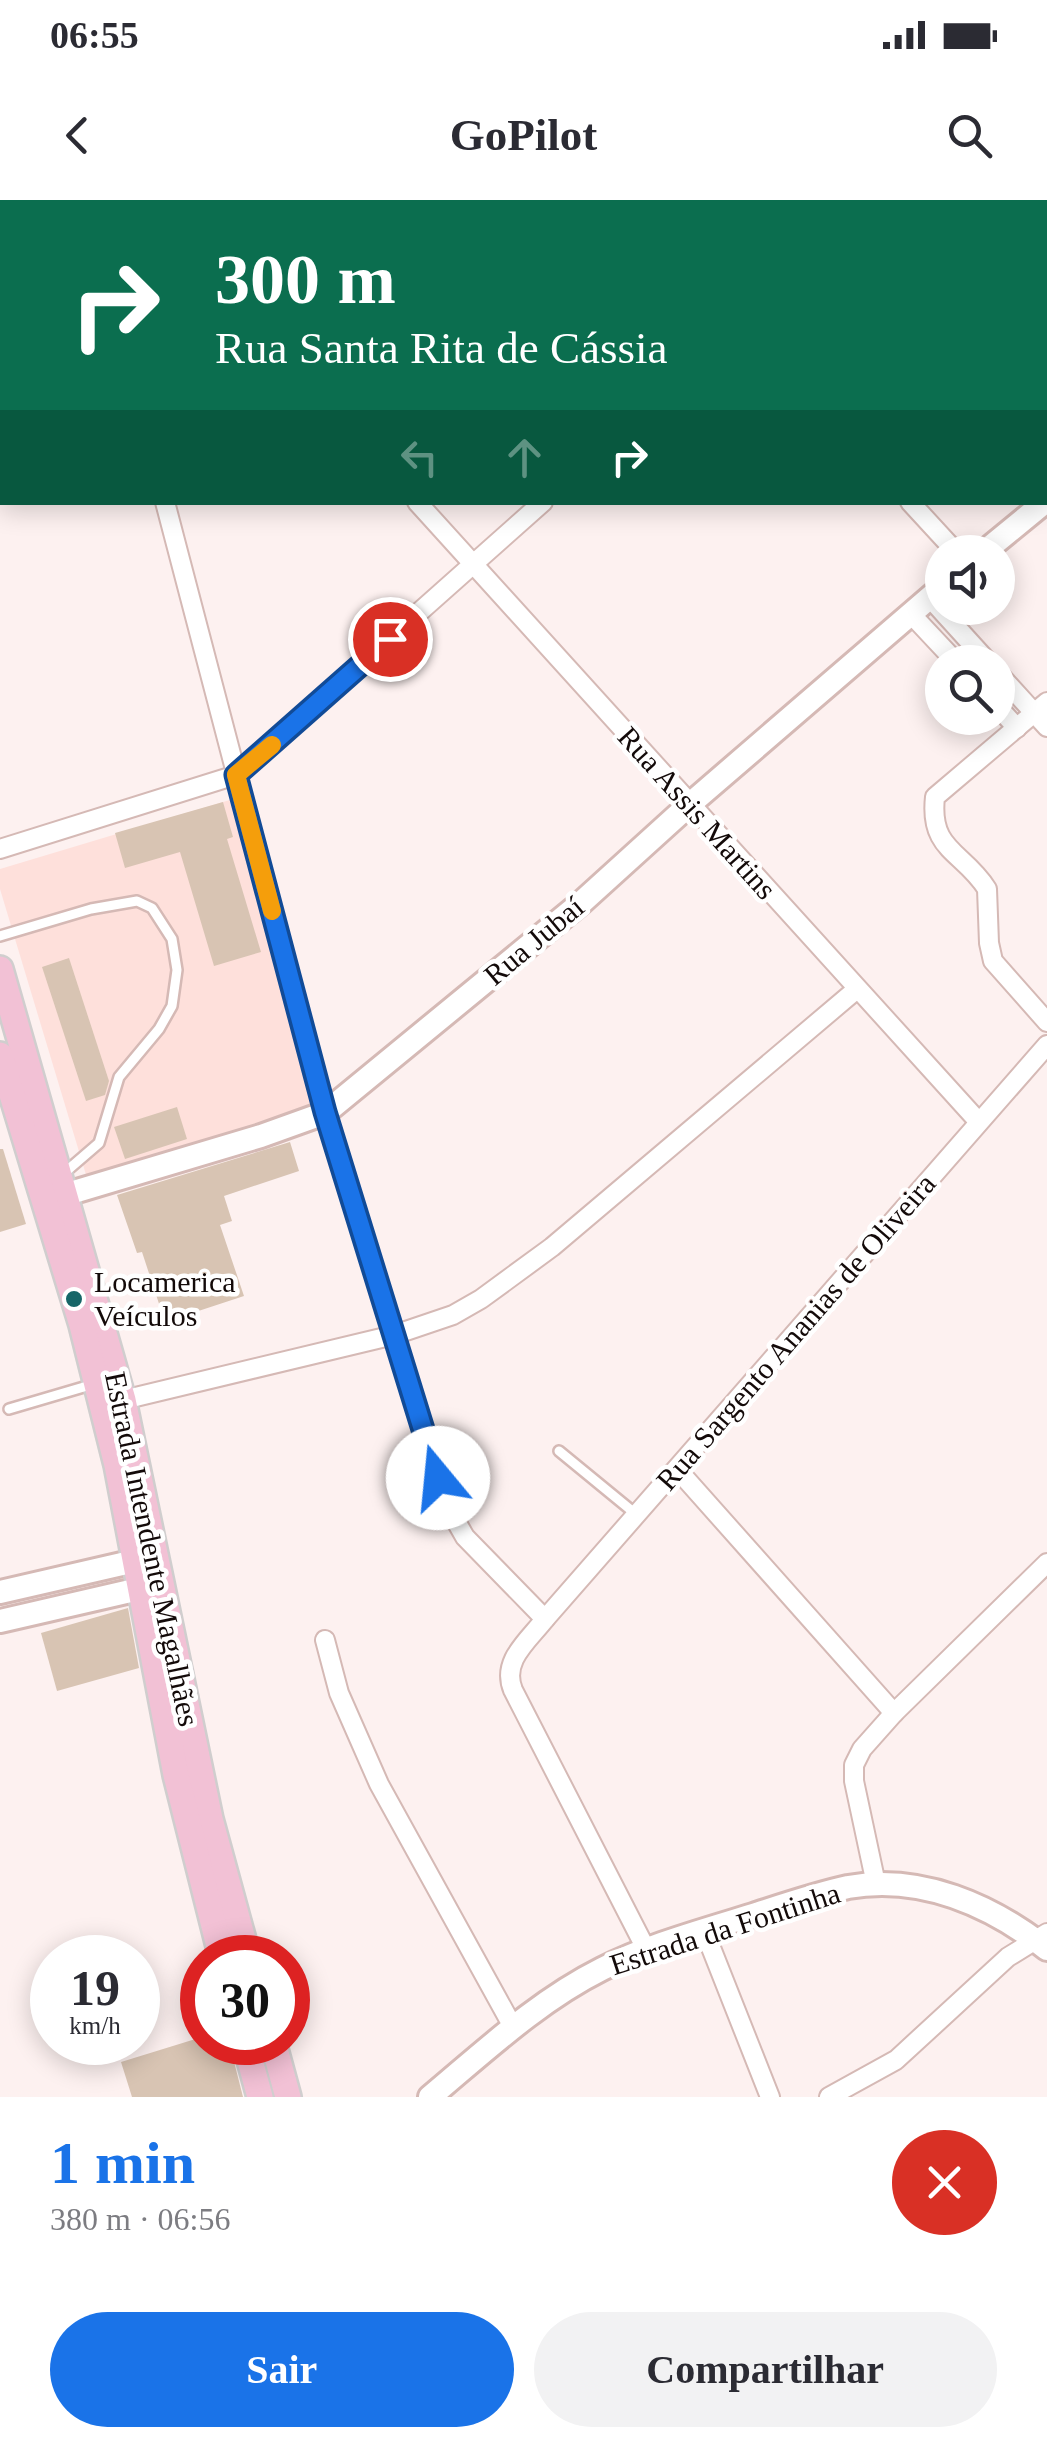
<!DOCTYPE html>
<html lang="pt">
<head>
<meta charset="utf-8">
<style>
	body { margin:0; font-family:Georgia,serif; background:#f2f2f3; color:#2b2b33; height:100vh; display:flex; flex-direction:column; font-size:38px; white-space:nowrap }
	* { box-sizing:border-box; margin:0 }
	p { font-size:32px; color:#7c7c81 }
	.icon { flex:none; width:55px; height:55px; fill:none; stroke:currentColor; stroke-width:2; stroke-linecap:round; stroke-linejoin:round }
	.map { position:relative; height:1897px; overflow:hidden }
	.side { display:flex; flex-direction:column; background:#fff; flex:1 }
	.side>* { flex:none }
	.guide { position:absolute; left:0px; top:0px; width:1048px; height:305px; box-shadow:0 5px 25px #0003; background:#0b6e4f; color:#fff; overflow:hidden }
	.fabs { position:absolute; left:925px; top:335px; display:grid; gap:20px }
	.fabs a { display:grid; place-items:center; width:90px; height:90px; border-radius:50%; background:#fff; box-shadow:0 5px 25px #0003; font-size:50px }
	.speed { position:absolute; left:30px; top:1735px; display:flex; gap:20px; font-size:50px; font-weight:700; text-align:center }
	.speed>* { display:grid; place-content:center; width:130px; height:130px; border-radius:50%; background:#fff; box-shadow:0 5px 25px #0003; line-height:1 }
	.speed small { font-size:25px; font-weight:400 }
	.speed .limit { border:15px solid #d22; background:#fff; color:#111 }
	.pin { position:absolute; display:grid; place-items:center; width:85px; height:85px; color:#fff; margin:-42px; border:5px solid #fff; border-radius:50%; box-shadow:0 2px 10px #0007 }
	.me { position:absolute; width:110px; margin:-55px; rotate:343deg; stroke-linejoin:round; filter:drop-shadow(0 0 8px #0008) }
	.turn { display:flex; align-items:center; gap:35px; height:210px; padding:0 50px; font-size:45px }
	.turn .icon { width:130px; height:130px; stroke-width:2.5 }
	.turn b { display:block; font-size:70px; line-height:85px }
	.lanes { display:flex; align-items:center; height:95px; padding:0 50px; background:#0003; justify-content:center; gap:50px; direction:ltr }
	.lanes .off { opacity:.35 }
	.round { display:grid; place-items:center; flex:none; width:105px; height:105px; border-radius:52px; background:#f2f2f3 }
	.summary { display:flex; align-items:center; justify-content:space-between; height:170px; padding:0 50px }
	h1 { font-size:60px; font-weight:700; line-height:75px; color:#1a73e8 }
	.action { display:flex; gap:20px; margin-top:auto; padding:20px 50px }
	.action a { flex:1; height:115px; border-radius:60px; background:#1a73e8; color:#fff; font-size:40px; font-weight:700; line-height:115px; text-align:center }
	.action a+a { background:#f2f2f3; color:#2b2b33 }
	.status { display:flex; justify-content:space-between; align-items:center; height:70px; padding:0 50px; background:#fff; direction:ltr }
	.status svg { height:28px; fill:currentColor }
	header { display:flex; justify-content:space-between; align-items:center; height:130px; padding:0 50px; background:#fff; font-size:45px; font-weight:700 }
	.map>svg:first-child { display:block }
	.built { fill:#fee0db }
	.building { fill:#d8c4b3 }
	.lines { fill:none; stroke-linecap:round; stroke-linejoin:round }
	.lane-casing { stroke:#d5b9b5; stroke-width:14 }
	.street-casing { stroke:#d5b9b5; stroke-width:22 }
	.secondary-casing { stroke:#d5b9b5; stroke-width:28 }
	.primary-casing { stroke:#d0cece; stroke-width:30 }
	.lane { stroke:#fff; stroke-width:9 }
	.street { stroke:#fff; stroke-width:18 }
	.secondary { stroke:#fff; stroke-width:22 }
	.primary { stroke:#f2c1d5; stroke-width:25 }
	.route-casing { stroke:#114b97; stroke-width:25 }
	.route { stroke:#1a73e8; stroke-width:18 }
	.slow { stroke:#f59e0b; stroke-width:18 }
	.poi-dot { fill:#176668; stroke:#fff; stroke-width:4 }
	.labels { text-anchor:middle; stroke-width:9; stroke-linejoin:round; paint-order:stroke }
	.street-label { font-size:30px; fill:#130a09; stroke:#fff }
	.poi-label { font-size:30px; fill:#130a09; stroke:#fff; text-anchor:start }
</style>
</head>
<body>
<div class="status"><b>06:55</b><svg viewBox="0 0 49 12"><path d="M0 12V9h3v3zM5 12V6h3v6zM10 12V3h3v9zM15 12V0h3v12zM26 1h20v11H26zM47 4h2v5h-2z"/></svg></div>
<header><svg class="icon" aria-label="back" viewBox="0 0 24 24"><path d="M15 5l-7 7 7 7"/></svg>GoPilot<svg class="icon" aria-label="search" viewBox="0 0 24 24"><circle cx="10" cy="10" r="6"/><path d="M15 15l6 6"/></svg></header>
<div class="map">
<svg width="1047" height="1897" viewBox="0 0 1047 1897">
	<rect width="100%" height="100%" fill="#fdf1f0"/>
	<polygon class="built" points="233,599 315,905 87,978 0,689 0,669"/>
	<g class="building">
		<polygon points="223,602 233,637 227,639 261,752 214,766 180,652 125,668 115,633"/>
		<polygon points="69,758 109,881 105,895 86,901 42,767"/>
		<polygon points="177,907 187,939 125,959 114,927"/>
		<polygon points="290,942 299,971 224,996 232,1021 220,1025 244,1096 165,1122 142,1052 137,1053 117,995"/>
		<polygon points="0,949 3,949 26,1024 0,1032"/>
		<polygon points="128,1408 139,1468 57,1491 41,1433"/>
		<polygon points="202,1837 202,1842 229,1842 243,1897 132,1897 121,1862"/>
	</g>
	<g class="lines">
		<g class="lane-casing">
			<g id="lane">
				<polyline points="0,245 2,244"/>
				<polyline points="0,736 91,709 137,701 152,708 172,739 177,770 172,806 159,829 119,877 99,943 63,974"/>
				<polyline points="9,1209 94,1184"/>
				<polyline points="559,1251 637,1315"/>
			</g>
		</g>
		<g class="street-casing">
			<g id="street">
				<polyline points="79,0 80,2"/>
				<polyline points="146,0 148,2"/>
				<polyline points="635,0 637,2"/>
				<polyline points="403,2 406,0"/>
				<polyline points="897,2 900,0"/>
				<polyline points="0,274 2,273"/>
				<polyline points="165,302 325,913 438,1278 453,1316 465,1337 545,1419"/>
				<polyline points="417,302 978,921"/>
				<polyline points="910,302 956,352"/>
				<polyline points="930,398 988,462"/>
				<polyline points="911,414 956,462"/>
				<polyline points="998,473 1047,527"/>
				<path d="M1047,502L935,597C929,651 963,651 987,689L989,743L993,761L1047,822"/>
				<polyline points="998,507 1017,528"/>
				<polyline points="0,649 236,575 543,302"/>
				<polyline points="123,1200 394,1135 453,1115 481,1099 552,1047 857,789"/>
				<polyline points="677,1269 894,1513"/>
				<polyline points="325,1440 339,1493 379,1584 513,1827"/>
				<polyline points="876,1684 854,1581 854,1565 862,1549 894,1513 1047,1363"/>
				<polyline points="704,1730 770,1897"/>
				<path d="M646,1749L513,1490C501,1461 528,1441 545,1419L1047,845"/>
				<polyline points="829,1897 896,1860 1008,1757 1047,1733"/>
			</g>
		</g>
		<g class="secondary-casing">
			<g id="secondary">
				<polyline points="984,352 1045,302"/>
				<polyline points="67,994 261,936 325,913 582,702 689,605 942,387"/>
				<polyline points="0,1392 135,1361"/>
				<polyline points="0,1421 139,1389"/>
				<path d="M430,1897C485,1851 538,1801 602,1769C649,1745 702,1731 753,1715C784,1705 816,1694 848,1687C921,1674 991,1705 1047,1749"/>
			</g>
		</g>
		<g class="primary-casing">
			<g id="primary">
				<polyline points="0,769 123,1200 210,1619 248,1758"/>
				<polyline points="0,855 82,1125 117,1265 176,1575 222,1758"/>
				<polyline points="245,1842 260,1897"/>
				<polyline points="273,1842 288,1897"/>
			</g>
		</g>
		<use href="#lane" class="lane"/>
		<use href="#street" class="street"/>
		<use href="#secondary" class="secondary"/>
		<use href="#primary" class="primary"/>
	</g>
	<g class="lines">
		<g class="route-casing">
			<polyline id="route" points="390,439 236,575 325,912 438,1278"/>
		</g>
		<use href="#route" class="route"/>
		<polyline class="slow" points="272,545 236,575 272,711"/>
	</g>
	<circle class="poi-dot" cx="74" cy="1099" r="10"/>
	<g class="labels">
		<g class="street-label">
			<text transform="translate(697 613) rotate(48)" y="10">Rua Assis Martins</text>
			<text transform="translate(534 741) rotate(-40)" y="10">Rua Jubaí</text>
			<text transform="translate(796 1132) rotate(-49)" y="10">Rua Sargento Ananias de Oliveira</text>
			<text transform="translate(152 1349) rotate(78)" y="10">Estrada Intendente Magalhães</text>
			<text transform="translate(725 1729) rotate(-18)" y="10">Estrada da Fontinha</text>
		</g>
		<g class="poi-label">
			<text x="94" y="1092">Locamerica<tspan x="94" dy="34">Veículos</tspan></text>
		</g>
	</g>
</svg>
<div class="fabs">
<a><svg class="icon" aria-label="sound" viewBox="0 0 24 24"><path d="M4 9h4l5-4v14l-5-4H4zM17 9q2 3 0 6"/></svg></a>
<a><svg class="icon" aria-label="search" viewBox="0 0 24 24"><circle cx="10" cy="10" r="6"/><path d="M15 15l6 6"/></svg></a>
</div>
<div class="speed"><div>19<small>km/h</small></div><div class="limit">30</div></div>
<div class="pin" style="left:390px;top:439px;background:#d93025"><svg class="icon" aria-label="arrive" viewBox="0 0 24 24"><path d="M6 21V4h12l-3 4 3 4H6"/></svg></div>
<svg class="me" style="left:438px;top:1278px" viewBox="-20 -20 40 40"><circle r="19" fill="#fff"/><path d="M0-13L10 11 0 6-10 11z" fill="#1a73e8"/></svg>
<div class="guide">
<div class="turn"><svg class="icon" aria-label="right" viewBox="0 0 24 24"><path d="M7 20v-9h11M14 6l5 5-5 5"/></svg><div><b>300 m</b>Rua Santa Rita de Cássia</div></div>
<div class="lanes"><svg class="icon off" aria-label="left" viewBox="0 0 24 24"><path d="M17 20v-9H6M10 6l-5 5 5 5"/></svg><svg class="icon off" aria-label="ahead" viewBox="0 0 24 24"><path d="M12 20V5M6 11l6-6 6 6"/></svg><svg class="icon" aria-label="right" viewBox="0 0 24 24"><path d="M7 20v-9h11M14 6l5 5-5 5"/></svg></div>
</div>
</div>
<section class="side">
<div class="summary"><div><h1>1 min</h1><p>380 m · 06:56</p></div><a class="round" style="background:#d93025;color:#fff"><svg class="icon" aria-label="close" viewBox="0 0 24 24"><path d="M6 6l12 12M18 6L6 18"/></svg></a></div>
<div class="action"><a>Sair</a><a>Compartilhar</a></div>
</section>
</body>
</html>
